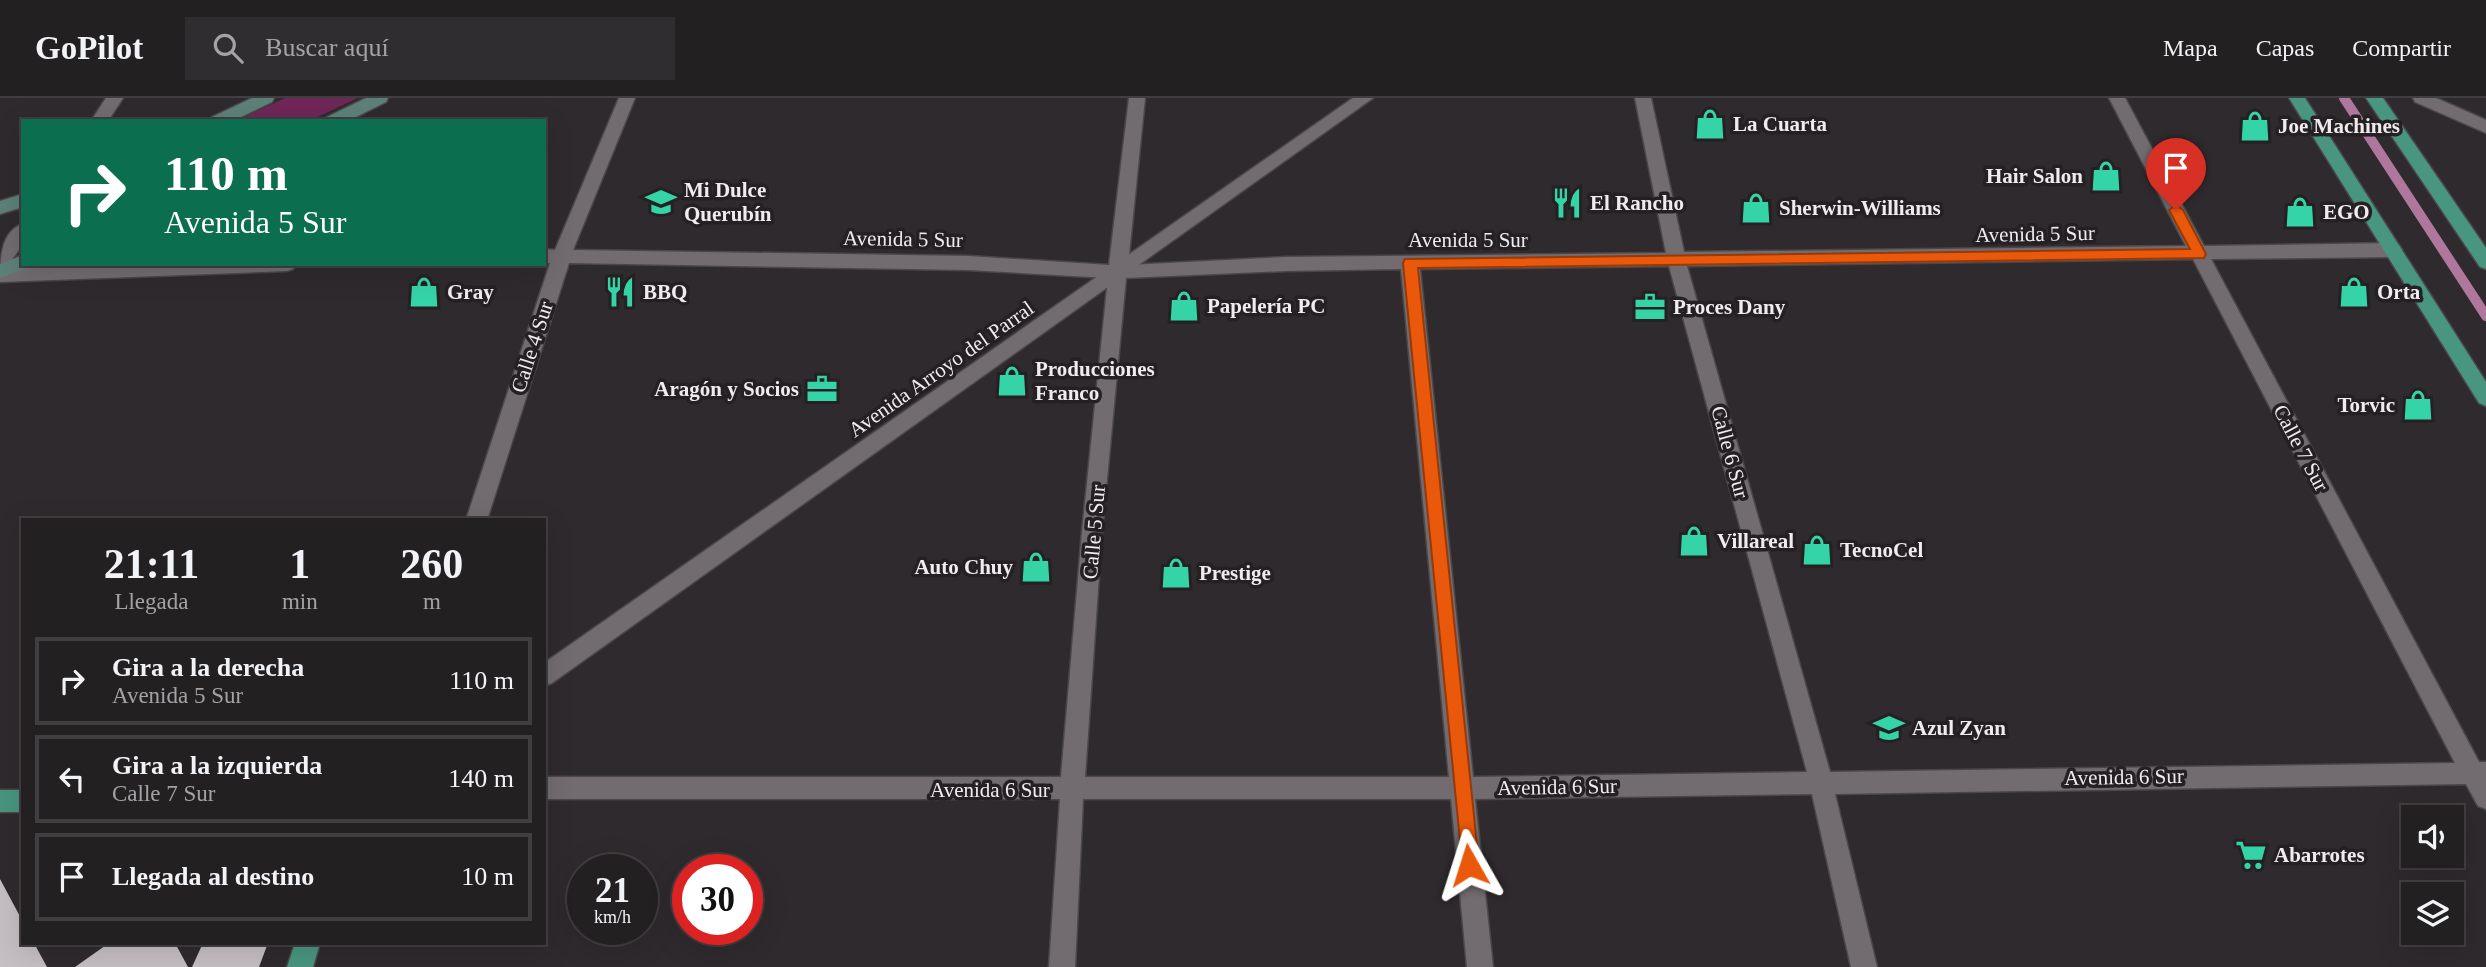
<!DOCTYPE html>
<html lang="es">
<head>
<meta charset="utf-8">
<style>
	body { margin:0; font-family:"Times New Roman",serif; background:#2f2d2f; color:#f1f3f6; height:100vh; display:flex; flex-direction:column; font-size:26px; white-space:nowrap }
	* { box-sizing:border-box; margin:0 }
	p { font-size:23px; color:#a3a3a5 }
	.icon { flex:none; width:38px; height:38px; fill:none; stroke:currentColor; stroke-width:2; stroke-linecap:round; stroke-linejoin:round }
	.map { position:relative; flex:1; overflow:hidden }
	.details { position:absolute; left:21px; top:420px; width:525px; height:427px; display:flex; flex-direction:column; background:#232022; border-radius:0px; box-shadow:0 7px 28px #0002,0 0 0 2px #403e40 }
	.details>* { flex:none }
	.top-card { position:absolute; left:21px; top:21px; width:525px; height:147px; border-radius:0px; box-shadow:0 7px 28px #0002,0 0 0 2px #403e40; background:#0b6e4f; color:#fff; overflow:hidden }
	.fabs { position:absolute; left:2401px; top:707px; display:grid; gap:14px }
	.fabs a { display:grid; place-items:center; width:63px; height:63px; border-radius:0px; background:#232022; box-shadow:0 7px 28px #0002,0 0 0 2px #403e40; font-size:35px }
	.speed { position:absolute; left:567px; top:756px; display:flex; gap:14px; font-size:35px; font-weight:700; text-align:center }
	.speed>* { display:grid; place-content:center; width:91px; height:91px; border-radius:50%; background:#232022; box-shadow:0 7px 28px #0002,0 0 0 2px #403e40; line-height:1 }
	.speed small { font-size:18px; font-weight:400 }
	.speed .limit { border:10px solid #d22; background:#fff; color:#111 }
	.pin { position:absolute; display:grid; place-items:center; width:60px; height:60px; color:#fff; margin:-72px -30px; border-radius:50% 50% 50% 0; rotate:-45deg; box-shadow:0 0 7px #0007 }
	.pin .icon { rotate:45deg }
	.me { position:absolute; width:77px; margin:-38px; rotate:354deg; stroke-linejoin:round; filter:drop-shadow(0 0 5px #0008) }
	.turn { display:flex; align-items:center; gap:24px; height:147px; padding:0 28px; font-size:32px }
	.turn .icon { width:91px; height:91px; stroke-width:2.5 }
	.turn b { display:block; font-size:49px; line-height:60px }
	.eta { display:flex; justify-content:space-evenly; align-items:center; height:119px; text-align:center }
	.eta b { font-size:42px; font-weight:700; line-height:49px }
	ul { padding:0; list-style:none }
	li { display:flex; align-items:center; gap:21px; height:88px; margin:0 14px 10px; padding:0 14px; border:4px solid #403e40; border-radius:0px }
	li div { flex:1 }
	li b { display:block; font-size:26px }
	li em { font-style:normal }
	header { display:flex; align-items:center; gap:42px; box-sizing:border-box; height:98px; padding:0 35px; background:#232022; border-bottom:2px solid #403e40 }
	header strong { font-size:33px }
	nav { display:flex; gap:38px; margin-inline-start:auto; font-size:24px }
	.search { width:490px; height:63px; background:#2f2d2f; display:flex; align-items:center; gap:18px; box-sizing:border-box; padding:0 24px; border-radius:0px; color:#a3a3a5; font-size:26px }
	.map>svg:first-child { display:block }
	.green { fill:#6f2658 }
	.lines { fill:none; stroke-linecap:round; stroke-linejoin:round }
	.stream { stroke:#af779b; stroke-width:10 }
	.building { fill:#c5bec2 }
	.minor-casing { stroke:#4b4749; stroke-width:3 }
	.tertiary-casing { stroke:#4b4749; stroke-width:3 }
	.secondary-casing { stroke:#4b4749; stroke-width:3 }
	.primary-casing { stroke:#4b4749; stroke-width:3 }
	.minor { fill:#726c70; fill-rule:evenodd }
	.tertiary { fill:#726c70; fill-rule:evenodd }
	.secondary { fill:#5d8078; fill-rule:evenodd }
	.primary { fill:#489580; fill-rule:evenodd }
	.route { fill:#ea580c; stroke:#983908; stroke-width:2 }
	.labels { text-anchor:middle; stroke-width:7; stroke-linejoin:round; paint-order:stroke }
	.poi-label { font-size:21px; font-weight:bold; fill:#f0ecee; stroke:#252023; text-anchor:start }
	.street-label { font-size:21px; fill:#f0ecee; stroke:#252023 }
</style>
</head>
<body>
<header>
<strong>GoPilot</strong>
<div class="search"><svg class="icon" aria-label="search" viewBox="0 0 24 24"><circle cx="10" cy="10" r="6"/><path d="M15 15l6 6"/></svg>Buscar aquí</div>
<nav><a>Mapa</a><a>Capas</a><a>Compartir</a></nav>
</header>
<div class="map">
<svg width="2486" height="869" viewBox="0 0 2486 869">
	<rect width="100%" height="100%" fill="#2f2a2d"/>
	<polygon class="green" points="285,0 358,0 309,23 236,23"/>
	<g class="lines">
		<polyline class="stream" points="2344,0 2486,218"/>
	</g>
	<g class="building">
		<polygon points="0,781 23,824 23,845 34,845 47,869 0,869"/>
		<polygon points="109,845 175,845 188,869 75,869"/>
		<polygon points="203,845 268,845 259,869 192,869"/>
	</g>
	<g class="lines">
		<g class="minor-casing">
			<g id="minor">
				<polygon points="106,0 123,0 108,23 91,23"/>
				<path d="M619,0H635L573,152L968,158L1109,167L1129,0H1145L1128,167L1286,159L1666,155L1635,0H1651L1684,154L2186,148L2109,0H2125L2204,148L2393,145L2399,147L2402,152L2399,157L2393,159L2211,161L2479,664H2486V711L2478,708L2466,686L1835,696L1877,869H1851L1812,696L1475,701L1493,869H1467L1451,701H1083L1075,869H1049L1060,701H544V679H1061L1082,434L1108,180L968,172L569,165L487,422H466L550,165H544V151L555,152ZM2193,161L2455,665L1830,674L1687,168ZM1669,168L1807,674L1473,679L1420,171ZM1401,171L1449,679H1085L1102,434L1126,180L1286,173Z"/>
				<path d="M23,126V146L6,170L104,166H296L293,171L287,173L0,184C0,164 0,133 23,126Z"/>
			</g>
		</g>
		<g class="tertiary-casing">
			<g id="tertiary">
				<polygon points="1353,0 1373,0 552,585 544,588 544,565"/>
				<polygon points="2413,0 2436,0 2486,22 2486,35 2415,4"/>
			</g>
		</g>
		<g class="secondary-casing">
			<g id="secondary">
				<polygon points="252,0 274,0 272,4 233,23 210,23 212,19"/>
				<polygon points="366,0 388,0 386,4 348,23 325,23 327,19"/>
				<polygon points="23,96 23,109 0,116 0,103"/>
				<polygon points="23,157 23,166 31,166 29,169 0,180 0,166"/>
			</g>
		</g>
		<g class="primary-casing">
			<g id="primary">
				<polygon points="2289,0 2305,0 2486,284 2486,308 2479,305"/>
				<polygon points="2366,0 2383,0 2486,150 2486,171 2480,169"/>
				<rect x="0" y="692" width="23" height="22"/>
				<polygon points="295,845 320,845 313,869 287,869"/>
			</g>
		</g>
		<use href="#minor" class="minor"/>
		<use href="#tertiary" class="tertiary"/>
		<use href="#secondary" class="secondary"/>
		<use href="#primary" class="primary"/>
	</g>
	<polygon class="route" points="2176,107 2183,112 2206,156 2204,160 1418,170 1479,767 1476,773 1469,776 1463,773 1403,165 1405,161 2190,151 2169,112"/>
	<defs>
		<g id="shop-bare" transform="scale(2.415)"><path d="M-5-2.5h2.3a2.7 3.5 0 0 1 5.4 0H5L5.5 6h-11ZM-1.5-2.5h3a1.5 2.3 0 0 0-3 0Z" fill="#35d4a7" stroke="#252023" stroke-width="2.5" paint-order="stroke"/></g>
		<g id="school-bare" transform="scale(2.415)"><path d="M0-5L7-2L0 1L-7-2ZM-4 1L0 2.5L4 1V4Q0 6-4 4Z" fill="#35d4a7" stroke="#252023" stroke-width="2.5" paint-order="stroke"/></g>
		<g id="restaurant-bare" transform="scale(2.415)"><path d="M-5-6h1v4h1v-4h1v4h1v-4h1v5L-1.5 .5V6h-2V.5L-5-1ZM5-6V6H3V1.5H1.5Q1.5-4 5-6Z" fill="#35d4a7" stroke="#252023" stroke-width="2.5" paint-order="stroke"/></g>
		<g id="office-bare" transform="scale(2.415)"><path d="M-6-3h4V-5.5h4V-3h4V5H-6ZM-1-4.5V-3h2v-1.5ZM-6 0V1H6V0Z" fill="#35d4a7" stroke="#252023" stroke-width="2.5" paint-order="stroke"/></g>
		<g id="supermarket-bare" transform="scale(2.415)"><path d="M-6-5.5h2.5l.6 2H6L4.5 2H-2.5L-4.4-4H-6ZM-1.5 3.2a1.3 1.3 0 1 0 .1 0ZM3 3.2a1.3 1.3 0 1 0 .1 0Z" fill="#35d4a7" stroke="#252023" stroke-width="2.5" paint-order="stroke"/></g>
	</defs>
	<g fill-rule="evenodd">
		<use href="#shop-bare" x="1710" y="26"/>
		<use href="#shop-bare" x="2255" y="28"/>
		<use href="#shop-bare" x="2106" y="78"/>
		<use href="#school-bare" x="661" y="104"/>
		<use href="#restaurant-bare" x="1567" y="105"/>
		<use href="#shop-bare" x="1756" y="110"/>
		<use href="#shop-bare" x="2300" y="114"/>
		<use href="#shop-bare" x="424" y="194"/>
		<use href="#restaurant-bare" x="620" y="194"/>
		<use href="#shop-bare" x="2354" y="194"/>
		<use href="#shop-bare" x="1184" y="208"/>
		<use href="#office-bare" x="1650" y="209"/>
		<use href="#shop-bare" x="1012" y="283"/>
		<use href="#office-bare" x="822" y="291"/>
		<use href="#shop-bare" x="2418" y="307"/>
		<use href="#shop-bare" x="1694" y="443"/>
		<use href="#shop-bare" x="1817" y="452"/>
		<use href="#shop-bare" x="1036" y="469"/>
		<use href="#shop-bare" x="1176" y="475"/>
		<use href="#school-bare" x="1889" y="630"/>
		<use href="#supermarket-bare" x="2251" y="757"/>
	</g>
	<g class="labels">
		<g class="poi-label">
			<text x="1733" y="33">La Cuarta</text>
			<text x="2278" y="35">Joe Machines</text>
			<text x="2083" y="85" text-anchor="end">Hair Salon</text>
			<text x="684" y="99">Mi Dulce<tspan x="684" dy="24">Querubín</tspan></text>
			<text x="1590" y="112">El Rancho</text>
			<text x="1779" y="117">Sherwin-Williams</text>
			<text x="2323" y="121">EGO</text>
			<text x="447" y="201">Gray</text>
			<text x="643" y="201">BBQ</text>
			<text x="2377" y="201">Orta</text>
			<text x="1207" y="215">Papelería PC</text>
			<text x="1673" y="216">Proces Dany</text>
			<text x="1035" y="278">Producciones<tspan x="1035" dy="24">Franco</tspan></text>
			<text x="799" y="298" text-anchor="end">Aragón y Socios</text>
			<text x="2395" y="314" text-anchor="end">Torvic</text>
			<text x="1717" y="450">Villareal</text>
			<text x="1840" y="459">TecnoCel</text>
			<text x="1013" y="476" text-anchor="end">Auto Chuy</text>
			<text x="1199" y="482">Prestige</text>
			<text x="1912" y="637">Azul Zyan</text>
			<text x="2274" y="764">Abarrotes</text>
		</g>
		<g class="street-label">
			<text transform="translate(2035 136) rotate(-1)" y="7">Avenida 5 Sur</text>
			<text transform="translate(903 141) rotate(1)" y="7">Avenida 5 Sur</text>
			<text x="1468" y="149">Avenida 5 Sur</text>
			<text transform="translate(532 249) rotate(-72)" y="7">Calle 4 Sur</text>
			<text transform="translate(941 271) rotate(-35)" y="7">Avenida Arroyo del Parral</text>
			<text transform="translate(2301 350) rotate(62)" y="7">Calle 7 Sur</text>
			<text transform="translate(1730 354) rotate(75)" y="7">Calle 6 Sur</text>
			<text transform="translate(1094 434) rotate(-85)" y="7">Calle 5 Sur</text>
			<text transform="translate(2124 679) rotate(-1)" y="7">Avenida 6 Sur</text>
			<text transform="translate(1557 689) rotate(-1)" y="7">Avenida 6 Sur</text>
			<text x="990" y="699">Avenida 6 Sur</text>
		</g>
	</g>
</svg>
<div class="fabs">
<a><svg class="icon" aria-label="sound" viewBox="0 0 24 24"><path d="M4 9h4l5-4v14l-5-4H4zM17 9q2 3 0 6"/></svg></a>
<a><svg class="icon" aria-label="layers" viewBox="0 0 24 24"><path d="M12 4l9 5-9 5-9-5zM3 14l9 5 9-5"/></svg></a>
</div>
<div class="speed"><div>21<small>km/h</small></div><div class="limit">30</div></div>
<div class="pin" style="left:2176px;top:112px;background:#d93025"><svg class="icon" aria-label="arrive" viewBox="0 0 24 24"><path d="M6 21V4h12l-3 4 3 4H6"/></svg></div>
<svg class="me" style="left:1469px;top:767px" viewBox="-20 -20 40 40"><path d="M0-17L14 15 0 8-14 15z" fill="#ea580c" stroke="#fff" stroke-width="4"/></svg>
<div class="top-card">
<div class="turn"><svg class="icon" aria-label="right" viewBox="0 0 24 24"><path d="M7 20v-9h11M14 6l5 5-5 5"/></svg><div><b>110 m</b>Avenida 5 Sur</div></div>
</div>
<section class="details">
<div class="eta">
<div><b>21:11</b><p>Llegada</p></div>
<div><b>1</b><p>min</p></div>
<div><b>260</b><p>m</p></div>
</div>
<ul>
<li><svg class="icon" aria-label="right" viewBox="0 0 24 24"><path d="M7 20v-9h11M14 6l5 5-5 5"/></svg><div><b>Gira a la derecha</b><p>Avenida 5 Sur</p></div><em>110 m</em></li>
<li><svg class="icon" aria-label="left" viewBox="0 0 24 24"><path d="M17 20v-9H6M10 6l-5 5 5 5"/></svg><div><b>Gira a la izquierda</b><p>Calle 7 Sur</p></div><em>140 m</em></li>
<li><svg class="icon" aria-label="arrive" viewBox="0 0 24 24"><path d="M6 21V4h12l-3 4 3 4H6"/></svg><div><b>Llegada al destino</b></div><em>10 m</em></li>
</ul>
</section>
</div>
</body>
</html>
